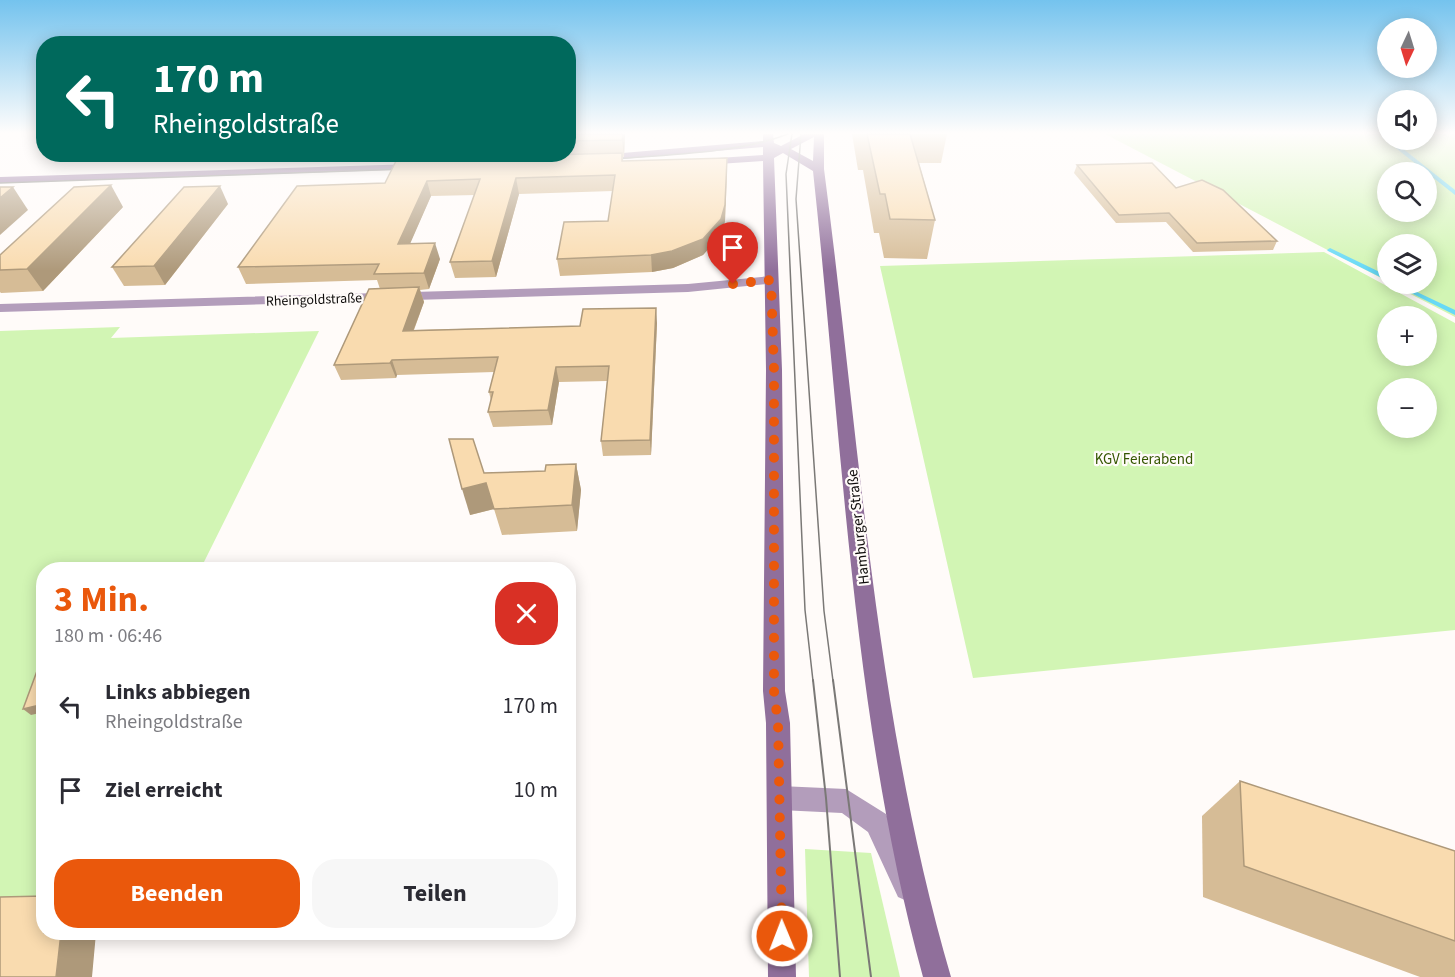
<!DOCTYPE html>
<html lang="de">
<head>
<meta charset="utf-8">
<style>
	body { margin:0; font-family:"Source Sans 3",sans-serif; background:#f7f7f7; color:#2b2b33; height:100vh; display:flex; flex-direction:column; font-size:22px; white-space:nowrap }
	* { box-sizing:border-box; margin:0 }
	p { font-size:20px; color:#7c7c81 }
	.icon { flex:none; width:33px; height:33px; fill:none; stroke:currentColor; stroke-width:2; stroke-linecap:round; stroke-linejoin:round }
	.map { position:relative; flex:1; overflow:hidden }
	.details { position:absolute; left:36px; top:562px; width:540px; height:378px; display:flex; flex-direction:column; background:#fff; border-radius:24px; box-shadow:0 3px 15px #0003 }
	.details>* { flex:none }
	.banner { position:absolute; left:36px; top:36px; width:540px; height:126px; border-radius:24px; box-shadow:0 3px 15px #0003; background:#00695c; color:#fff; overflow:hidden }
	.needle { width:39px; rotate:184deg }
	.fabs { position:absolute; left:1377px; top:18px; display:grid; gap:12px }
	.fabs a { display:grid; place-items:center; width:60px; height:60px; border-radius:50%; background:#fff; box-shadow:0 3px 15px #0003; font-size:30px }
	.pin { position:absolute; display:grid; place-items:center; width:51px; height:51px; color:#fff; margin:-62px -26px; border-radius:50% 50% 50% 0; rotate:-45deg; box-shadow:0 0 6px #0007 }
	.pin .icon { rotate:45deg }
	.me { position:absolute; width:66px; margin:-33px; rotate:359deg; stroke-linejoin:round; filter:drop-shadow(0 0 4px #0008) }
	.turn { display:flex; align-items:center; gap:21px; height:126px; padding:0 18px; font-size:27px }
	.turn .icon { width:78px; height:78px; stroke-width:2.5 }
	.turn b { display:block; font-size:42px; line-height:51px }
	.round { display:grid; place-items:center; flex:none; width:63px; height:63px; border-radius:24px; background:#f7f7f7 }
	.overview { display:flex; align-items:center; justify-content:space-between; height:102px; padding:0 18px }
	h1 { font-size:36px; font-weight:700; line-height:45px; color:#ea580c }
	.button { display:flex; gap:12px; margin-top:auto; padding:12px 18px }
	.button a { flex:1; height:69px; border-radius:24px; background:#ea580c; color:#fff; font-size:24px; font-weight:700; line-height:69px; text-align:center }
	.button a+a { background:#f7f7f7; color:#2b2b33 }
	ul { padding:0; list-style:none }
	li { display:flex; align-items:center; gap:18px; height:84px; padding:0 18px }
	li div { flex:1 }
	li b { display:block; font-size:22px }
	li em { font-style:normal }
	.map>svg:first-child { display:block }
	.green { fill:#d2f5b4; fill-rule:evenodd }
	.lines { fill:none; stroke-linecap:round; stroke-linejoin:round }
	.stream { fill:#67d9f6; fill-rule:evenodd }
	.street { fill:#b39dbb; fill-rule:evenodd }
	.secondary { fill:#906f9b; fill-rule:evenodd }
	.tram-far1 { stroke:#7a7876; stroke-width:1.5 }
	.tram { stroke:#7a7876; stroke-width:2 }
	.wall { fill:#d6bc96 }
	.shaded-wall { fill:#ae997a }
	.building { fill:#f9dbaf; stroke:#ae997a; stroke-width:1.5 }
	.route { stroke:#ea580c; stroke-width:10; stroke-dasharray:0 18 }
	.labels { text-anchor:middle; stroke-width:4.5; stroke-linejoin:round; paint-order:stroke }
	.far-street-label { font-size:14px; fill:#0f0d0c; stroke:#fffbf9 }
	.park-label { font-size:15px; fill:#355600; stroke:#fffbf9 }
	.street-label { font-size:15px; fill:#0f0d0c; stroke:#fffbf9 }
</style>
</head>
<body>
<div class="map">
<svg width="1455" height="977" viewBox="0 0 1455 977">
	<rect width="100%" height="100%" fill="#fffbf9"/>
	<g class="green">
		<path d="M1105,134H1387L1388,140H1426L1427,134H1455V317L1391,284H1426V244H1388L1387,281ZM1388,172H1426V212H1388Z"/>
		<path d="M1324,252L1455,323V630L973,678L880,266ZM1388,316H1426V356H1388ZM1426,388V428H1388V388Z"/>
		<polygon points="120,327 111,338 319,331 200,570 44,570 44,933 0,977 0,331"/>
		<polygon points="805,849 871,853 900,977 809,977"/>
	</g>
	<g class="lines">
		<g class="stream">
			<polygon points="1388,139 1392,140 1455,190 1455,195 1387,141"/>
			<polygon points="1330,248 1388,276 1388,281 1328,251 1327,250"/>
			<polygon points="1393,284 1400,284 1455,310 1455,315"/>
		</g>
		<g class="street">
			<polygon points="771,276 776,277 776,283 688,292 0,312 0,304 688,284"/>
			<polygon points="780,786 846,789 886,814 920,888 916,897 907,901 898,897 868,832 842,813 780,810 771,807 768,798 771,789"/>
		</g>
		<g class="secondary">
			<path d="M763,134H773L774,143L781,146L804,134H824V169C859,436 875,718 951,977H923C852,718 842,437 813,171L783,153L774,158L782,370L785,691L790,723L796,977H768L766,723L763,691L766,370L763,161L703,165L698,162L703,159L763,155V147L599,161L594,158L599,155L763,141ZM814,137L813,161L791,149Z"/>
			<polygon points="415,164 419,165 419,169 0,183 0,177"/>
		</g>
		<g class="tram-far1">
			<polyline points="792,134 786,174 805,610 813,681"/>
			<polyline points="801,134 796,199 824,611 833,681"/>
			<path d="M606,160C662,154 737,154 788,134"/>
			<polyline points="0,183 408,169"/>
		</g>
		<g class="tram">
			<polyline points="813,680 826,798 840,977"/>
			<polyline points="833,680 871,977"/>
		</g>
	</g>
	<g class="wall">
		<polygon points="568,134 625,134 624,157 623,157 623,161 727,173 725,221 721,235 703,255 673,268 652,272 560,276 557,259 608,221 613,191 519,194 496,277 455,278 450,262 475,195 431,196 410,243 440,259 429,289 420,290 424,302 414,330 580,326 657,323 651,455 603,456 601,441 607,381 559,382 552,425 493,427 488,412 491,401 489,392 494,372 397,375 396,378 341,380 334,365 380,289 377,280 246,284 238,267 385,183 406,159 405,154 568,154"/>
		<polygon points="852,134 947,134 941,163 919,163 935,220 927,259 884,258 879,233 874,233 863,170 858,170"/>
		<polygon points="1077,165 1176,188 1277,241 1273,250 1193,252 1166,222 1116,223 1074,173"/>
		<polygon points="228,204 165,285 124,286 112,267"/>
		<polygon points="123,207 43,291 1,293 0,292 0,255"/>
		<polygon points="576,464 581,490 577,531 502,535 494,509 470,515 484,473 545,471"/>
		<polygon points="1240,781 1455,851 1455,977 1420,977 1203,897 1202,816"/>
	</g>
	<g class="shaded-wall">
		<polygon points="623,134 625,134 624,157 622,140"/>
		<polygon points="727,158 725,221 721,235 703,255 673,268 652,272 651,255"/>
		<polygon points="516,178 519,194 496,277 492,261"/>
		<polygon points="427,181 431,196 403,260 398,244"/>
		<polygon points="111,185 123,207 43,291 27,269"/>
		<polygon points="220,186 228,204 165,285 154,266"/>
		<polygon points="13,187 28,210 0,235 0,198"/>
		<polygon points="435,243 440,259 429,289 424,273"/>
		<polygon points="419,287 424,302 408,345 403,331"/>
		<polygon points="656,308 657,323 651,455 650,440"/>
		<polygon points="392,360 397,375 396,378 390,363"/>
		<polygon points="556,367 559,382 552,425 548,410"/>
		<polygon points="576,464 581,490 577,531 572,505"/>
		<polygon points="486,483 494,509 470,515 462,489"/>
		<polygon points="44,704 44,712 31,715 23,709"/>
		<polygon points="61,933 96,933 92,977 56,977"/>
	</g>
	<g class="building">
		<polygon points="568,134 623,134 622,140 568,141"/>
		<polygon points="867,134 910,134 935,220 890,219 885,194 880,194"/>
		<polygon points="622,153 622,161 727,158 725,205 721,219 703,239 672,251 651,255 557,259 564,222 608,221 615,175 516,178 492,261 450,262 480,179 427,181 398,244 435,243 424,273 374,274 379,264 238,267 297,186 385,183 397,159"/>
		<polygon points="1152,163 1176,188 1202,180 1223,190 1277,241 1197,243 1169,213 1119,215 1077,165"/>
		<polygon points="111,185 27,269 0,270 0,255 74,187"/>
		<polygon points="220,186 154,266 112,267 184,187"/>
		<polygon points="0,187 13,187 0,198"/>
		<polygon points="419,287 403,331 580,326 583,309 656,308 650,440 601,441 609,366 556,367 548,410 488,412 493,392 489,392 498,357 392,360 390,363 334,365 369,289"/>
		<polygon points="449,439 473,439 484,473 545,471 546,465 576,464 572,505 494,509 486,483 462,489"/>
		<polygon points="44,652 44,704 23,709"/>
		<polygon points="1240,781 1455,851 1455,941 1244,866"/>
		<polygon points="44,896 44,933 61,933 56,977 0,977 0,897"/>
	</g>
	<linearGradient id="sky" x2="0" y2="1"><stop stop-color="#74c3ee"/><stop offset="0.49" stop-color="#fffdfc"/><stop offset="1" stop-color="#fffdfc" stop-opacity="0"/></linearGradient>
	<rect width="1455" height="271" fill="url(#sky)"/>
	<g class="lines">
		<polyline class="route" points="733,284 771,280 774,370 774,691 778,723 782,936"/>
	</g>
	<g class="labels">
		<g class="far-street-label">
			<text transform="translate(314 299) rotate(-2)" y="5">Rheingoldstraße</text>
		</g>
		<g class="park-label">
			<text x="1144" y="464">KGV Feierabend</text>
		</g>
		<g class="street-label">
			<text transform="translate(858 527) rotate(-96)" y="5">Hamburger Straße</text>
		</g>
	</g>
</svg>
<div class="fabs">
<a><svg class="needle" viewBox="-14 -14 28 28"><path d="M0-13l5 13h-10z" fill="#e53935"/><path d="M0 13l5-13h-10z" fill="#7c7c81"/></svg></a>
<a><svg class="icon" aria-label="sound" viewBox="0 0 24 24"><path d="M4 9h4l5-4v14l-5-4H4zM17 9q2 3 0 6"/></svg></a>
<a><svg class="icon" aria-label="search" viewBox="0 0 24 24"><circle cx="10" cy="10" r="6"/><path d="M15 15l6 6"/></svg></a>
<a><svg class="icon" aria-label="layers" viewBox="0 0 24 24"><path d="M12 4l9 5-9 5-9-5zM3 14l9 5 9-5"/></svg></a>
<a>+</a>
<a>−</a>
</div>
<div class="pin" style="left:733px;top:284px;background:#d93025"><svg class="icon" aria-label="arrive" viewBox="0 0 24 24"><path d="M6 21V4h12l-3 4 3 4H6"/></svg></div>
<svg class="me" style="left:782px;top:936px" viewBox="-20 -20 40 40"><circle r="17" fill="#ea580c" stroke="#fff" stroke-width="3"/><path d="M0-11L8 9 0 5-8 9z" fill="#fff"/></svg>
<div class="banner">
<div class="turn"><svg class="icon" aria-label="left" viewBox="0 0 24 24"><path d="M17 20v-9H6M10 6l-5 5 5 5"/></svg><div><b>170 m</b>Rheingoldstraße</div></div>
</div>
<section class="details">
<div class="overview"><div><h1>3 Min.</h1><p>180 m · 06:46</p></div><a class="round" style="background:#d93025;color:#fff"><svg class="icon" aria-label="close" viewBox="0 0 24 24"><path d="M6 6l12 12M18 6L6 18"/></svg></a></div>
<ul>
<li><svg class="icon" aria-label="left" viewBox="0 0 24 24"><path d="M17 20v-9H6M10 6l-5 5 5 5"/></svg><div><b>Links abbiegen</b><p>Rheingoldstraße</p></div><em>170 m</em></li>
<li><svg class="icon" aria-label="arrive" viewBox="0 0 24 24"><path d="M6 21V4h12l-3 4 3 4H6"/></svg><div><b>Ziel erreicht</b></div><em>10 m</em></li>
</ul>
<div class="button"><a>Beenden</a><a>Teilen</a></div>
</section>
</div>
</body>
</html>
